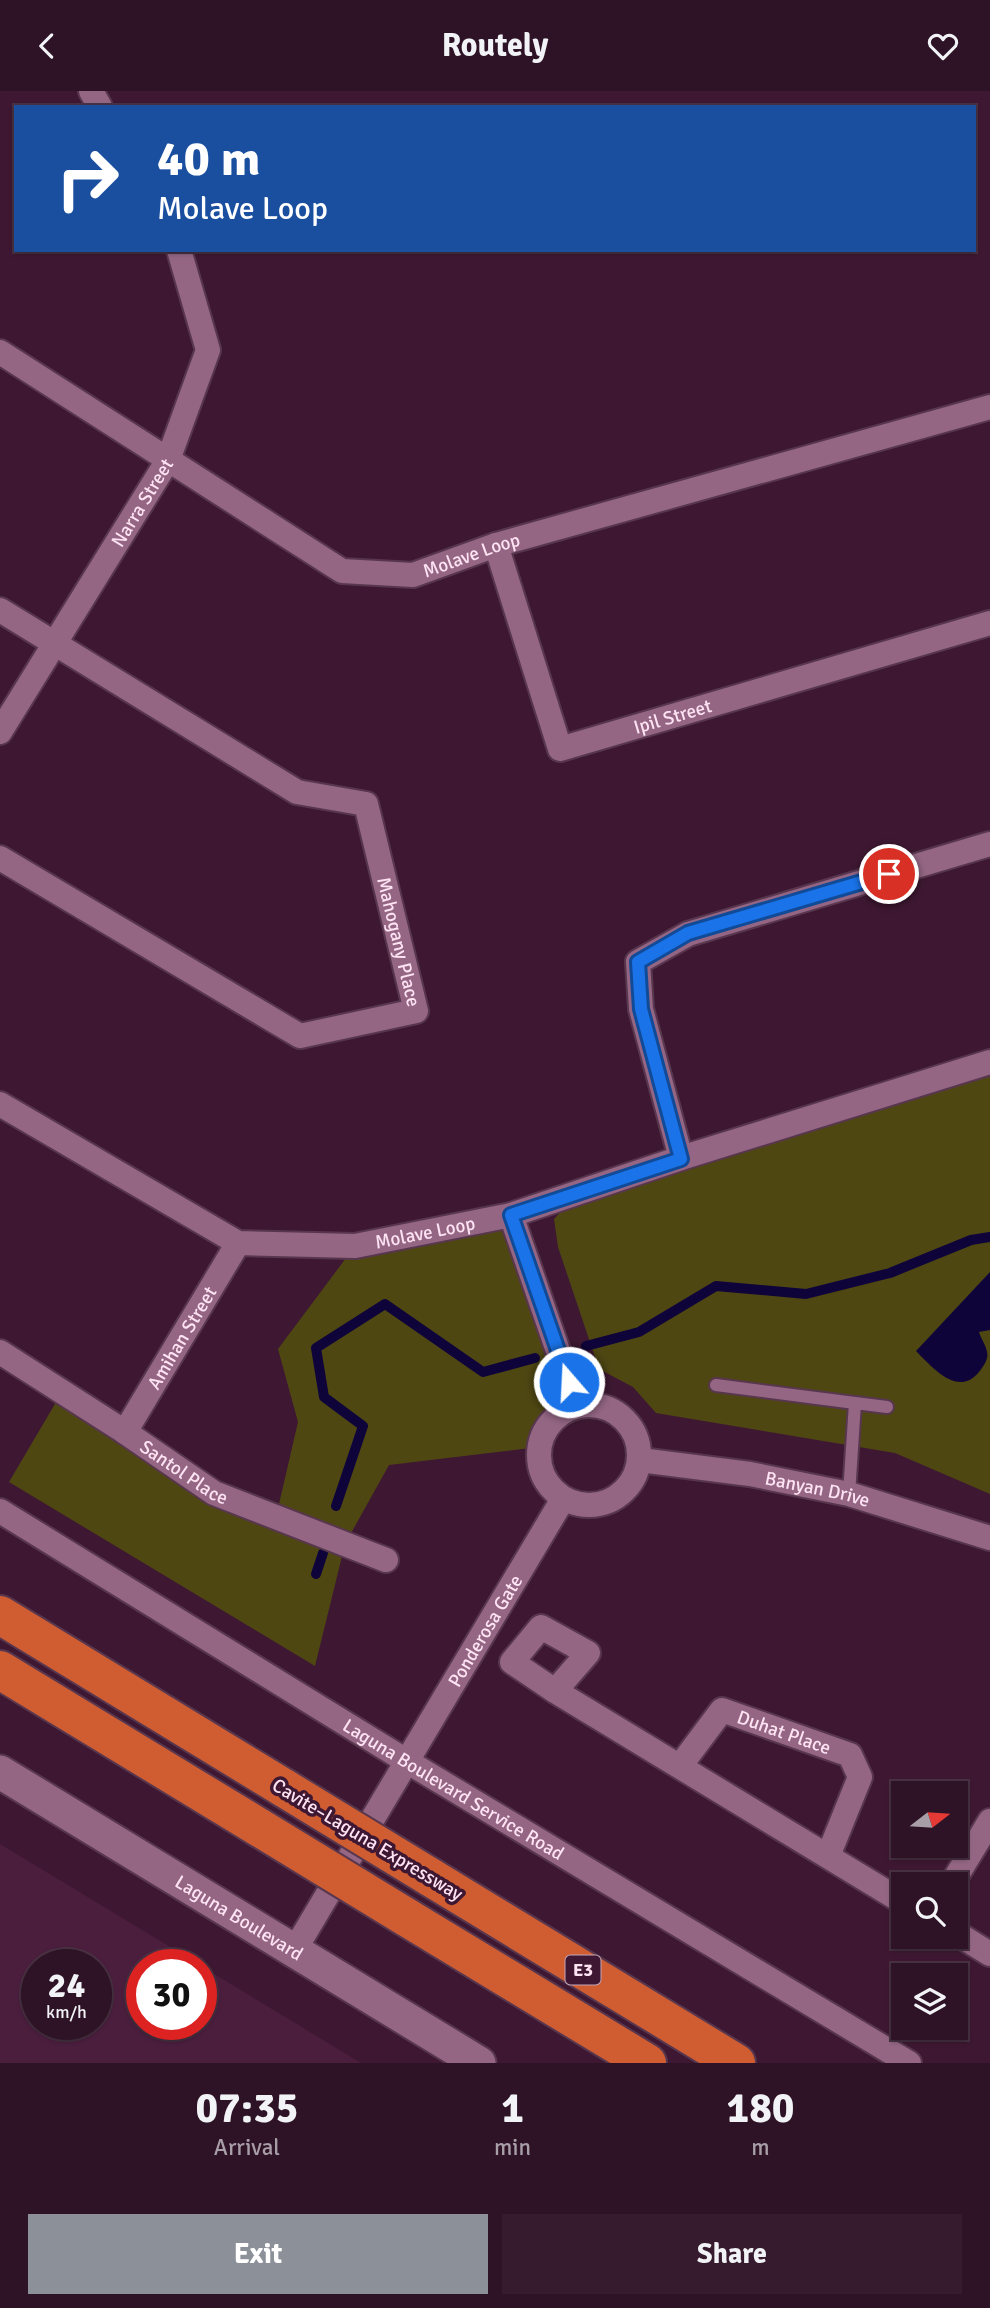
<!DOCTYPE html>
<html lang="en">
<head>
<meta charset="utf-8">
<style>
	body { margin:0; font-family:Signika,sans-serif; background:#361b2e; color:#f1f3f6; height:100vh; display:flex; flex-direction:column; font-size:26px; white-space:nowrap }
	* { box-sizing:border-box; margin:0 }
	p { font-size:23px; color:#a79ea7 }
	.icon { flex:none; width:38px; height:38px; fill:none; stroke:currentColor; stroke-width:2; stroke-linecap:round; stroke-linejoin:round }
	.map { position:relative; height:1972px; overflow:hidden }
	.sheet { display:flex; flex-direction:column; background:#2e1226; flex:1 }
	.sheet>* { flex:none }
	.guide { position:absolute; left:14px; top:14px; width:962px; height:147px; border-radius:0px; box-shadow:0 2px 5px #0004,0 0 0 2px #493243; background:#1a4fa0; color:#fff; overflow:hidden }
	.needle { width:46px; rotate:73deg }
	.fabs { position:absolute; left:891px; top:1690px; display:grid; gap:14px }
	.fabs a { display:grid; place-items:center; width:77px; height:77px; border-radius:0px; background:#2e1226; box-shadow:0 2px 5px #0004,0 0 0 2px #493243; font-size:35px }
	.speed { position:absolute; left:21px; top:1858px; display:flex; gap:14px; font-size:35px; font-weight:700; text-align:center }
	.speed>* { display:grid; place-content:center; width:91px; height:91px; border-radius:50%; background:#2e1226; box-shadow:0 2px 5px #0004,0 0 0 2px #493243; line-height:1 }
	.speed small { font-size:18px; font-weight:400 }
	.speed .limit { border:10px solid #d22; background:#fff; color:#111 }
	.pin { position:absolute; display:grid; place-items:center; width:60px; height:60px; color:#fff; margin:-30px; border:4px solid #fff; border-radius:50%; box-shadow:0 2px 7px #0007 }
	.me { position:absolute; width:77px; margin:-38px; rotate:341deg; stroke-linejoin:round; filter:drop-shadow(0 0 5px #0008) }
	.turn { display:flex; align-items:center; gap:24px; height:147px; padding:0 28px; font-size:32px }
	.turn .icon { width:91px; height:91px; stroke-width:2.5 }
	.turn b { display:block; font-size:49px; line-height:60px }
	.eta { display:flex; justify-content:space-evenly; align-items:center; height:119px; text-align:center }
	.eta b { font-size:42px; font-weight:800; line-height:49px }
	.action { display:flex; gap:14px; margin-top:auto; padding:14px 28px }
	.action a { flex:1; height:80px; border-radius:0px; background:#8c9099; color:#fff; font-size:28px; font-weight:800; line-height:80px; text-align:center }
	.action a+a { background:#361b2e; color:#f1f3f6 }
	header { display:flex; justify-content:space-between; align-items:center; height:91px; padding:0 28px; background:#2e1226; font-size:32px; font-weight:800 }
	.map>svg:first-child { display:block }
	.built { fill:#4b1e3e; fill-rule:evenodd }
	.green { fill:#4f4712 }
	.water { fill:#0f043a }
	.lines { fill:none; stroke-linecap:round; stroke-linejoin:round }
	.stream { stroke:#0f043a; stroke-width:10 }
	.service-casing { stroke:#58374e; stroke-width:16 }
	.minor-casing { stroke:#58374e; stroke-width:28 }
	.secondary-casing { stroke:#58374e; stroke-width:37 }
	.motorway-casing { stroke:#58374e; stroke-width:42 }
	.service { stroke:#946684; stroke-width:12 }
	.minor { stroke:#946684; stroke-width:24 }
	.secondary { stroke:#946684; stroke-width:33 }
	.motorway { stroke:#cf5d31; stroke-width:38 }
	.motorway-bridge-casing { stroke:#58374e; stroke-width:42; stroke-linecap:butt }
	.motorway-bridge { stroke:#cf5d31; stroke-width:38 }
	.route-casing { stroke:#114b97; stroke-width:18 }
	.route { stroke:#1a73e8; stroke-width:12 }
	.labels { text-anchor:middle; stroke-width:7; stroke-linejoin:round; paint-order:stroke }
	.shield { fill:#3e1832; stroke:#c4a6b9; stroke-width:2 }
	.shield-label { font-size:18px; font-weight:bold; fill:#fee3f3 }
	.street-label { font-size:19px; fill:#fee3f3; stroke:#3e1832 }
</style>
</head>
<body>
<header><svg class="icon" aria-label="back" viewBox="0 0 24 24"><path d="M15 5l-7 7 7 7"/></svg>Routely<svg class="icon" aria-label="heart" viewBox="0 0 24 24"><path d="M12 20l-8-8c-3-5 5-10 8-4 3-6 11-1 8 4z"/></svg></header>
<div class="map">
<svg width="990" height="1972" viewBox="0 0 990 1972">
	<rect width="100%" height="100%" fill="#3e1832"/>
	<path class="built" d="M0,1753L200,1874H142V1934H201V1875L361,1972H0ZM37,1874H96V1934H37Z"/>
	<g class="green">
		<polygon points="990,983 990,1403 895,1362 656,1322 633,1296 599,1278 558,1156 554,1128 571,1110"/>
		<path d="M511,1124L568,1318C552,1328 544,1339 539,1356L389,1374L345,1453L315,1575L9,1391L62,1301L276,1426L298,1331L278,1258L355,1155Z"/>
	</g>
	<path class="water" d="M990,1181V1239L979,1241C981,1248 986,1254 987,1261C989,1268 983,1276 979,1281C958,1307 932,1276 916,1260Z"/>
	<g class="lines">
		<g class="stream">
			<polyline points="586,1255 639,1241 716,1195 806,1203 890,1182 971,1149 990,1146"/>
			<polyline points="336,1415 363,1335 324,1306 316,1257 385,1213 483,1281 535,1267"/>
			<polyline points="316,1483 323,1462"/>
		</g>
		<g class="service-casing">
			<g id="service">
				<polyline points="716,1294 855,1312"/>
				<polyline points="849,1403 855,1312 887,1316"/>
			</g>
		</g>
		<g class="minor-casing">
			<g id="minor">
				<polyline points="91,0 100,16"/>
				<path id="s1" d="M0,261L342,480L413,484L496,454L990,316"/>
				<path id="s2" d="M496,454L560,658L990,532"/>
				<path id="s3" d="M0,519L297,701L366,713L416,920L300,945L0,767"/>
				<path id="s4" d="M0,641L168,369L208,259L179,159"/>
				<path id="s5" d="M0,1013L238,1152L355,1155L511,1124L681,1067L990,971"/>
				<polyline points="681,1067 641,918 638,871 688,843 990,753"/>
				<polyline points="511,1124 577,1315"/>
				<path id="s6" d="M0,1261L125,1341L214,1402L386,1469"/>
				<circle cx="589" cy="1364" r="50"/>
				<path id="s7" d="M125,1341L238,1152"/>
				<path id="s8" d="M640,1369L750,1383L849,1403L990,1447"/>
				<path id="s9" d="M0,1420L408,1671L909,1972"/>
				<polyline points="555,1600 588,1562 541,1536 512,1571 555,1600 903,1811"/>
				<path id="s10" d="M680,1675L722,1619L850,1664L860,1686L828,1765"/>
				<polyline points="951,1794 990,1730"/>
				<polyline points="956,1842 990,1863"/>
				<path id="s11" d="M294,1860L563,1408"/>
			</g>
		</g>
		<g class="secondary-casing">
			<g id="secondary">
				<path id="s12" d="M0,1681L479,1972"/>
			</g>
		</g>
		<g class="motorway-casing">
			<g id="motorway">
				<polyline points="0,1524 284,1697"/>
				<polyline points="0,1579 260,1737"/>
				<polyline points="430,1786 736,1972"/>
				<polyline points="406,1826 647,1972"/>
			</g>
		</g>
		<use href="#service" class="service"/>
		<use href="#minor" class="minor"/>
		<use href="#secondary" class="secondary"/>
		<use href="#motorway" class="motorway"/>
		<g class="motorway-bridge-casing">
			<g id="motorway-bridge">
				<polyline points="284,1697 430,1786"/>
				<polyline points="260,1737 406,1826"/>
			</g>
		</g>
		<use href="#motorway-bridge" class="motorway-bridge"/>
	</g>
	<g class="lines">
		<g class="route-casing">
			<polyline id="route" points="569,1291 511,1124 681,1068 641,918 638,871 688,842 889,783"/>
		</g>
		<use href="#route" class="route"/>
	</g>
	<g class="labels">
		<rect class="shield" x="565.5" y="1864.5" width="35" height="29" rx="5"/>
		<g class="shield-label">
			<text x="583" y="1885">E3</text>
		</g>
		<g class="street-label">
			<text dy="7" stroke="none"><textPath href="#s4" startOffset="270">Narra Street</textPath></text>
			<text dy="7" stroke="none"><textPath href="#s1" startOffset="539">Molave Loop</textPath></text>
			<text dy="7" stroke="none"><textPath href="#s2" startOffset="331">Ipil Street</textPath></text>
			<text dy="7" stroke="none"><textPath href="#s3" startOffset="560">Mahogany Place</textPath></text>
			<text dy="7" stroke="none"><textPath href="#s5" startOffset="464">Molave Loop</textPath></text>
			<text dy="7" stroke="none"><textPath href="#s7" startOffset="110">Amihan Street</textPath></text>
			<text dy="7" stroke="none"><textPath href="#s6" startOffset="220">Santol Place</textPath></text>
			<text dy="7" stroke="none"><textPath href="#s8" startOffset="180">Banyan Drive</textPath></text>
			<text dy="7" stroke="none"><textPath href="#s11" startOffset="373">Ponderosa Gate</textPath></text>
			<text dy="7" stroke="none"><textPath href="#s10" startOffset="136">Duhat Place</textPath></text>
			<text dy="7" stroke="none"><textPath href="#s9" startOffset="532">Laguna Boulevard Service Road</textPath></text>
			<text transform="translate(368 1748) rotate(31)" y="7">Cavite–Laguna Expressway</text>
			<text dy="7" stroke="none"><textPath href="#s12" startOffset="280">Laguna Boulevard</textPath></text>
		</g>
	</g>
</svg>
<div class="fabs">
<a><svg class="needle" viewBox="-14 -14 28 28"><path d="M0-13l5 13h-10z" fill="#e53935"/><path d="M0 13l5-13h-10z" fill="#a79ea7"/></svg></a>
<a><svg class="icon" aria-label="search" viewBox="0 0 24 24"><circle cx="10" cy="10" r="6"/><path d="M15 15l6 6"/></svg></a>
<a><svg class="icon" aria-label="layers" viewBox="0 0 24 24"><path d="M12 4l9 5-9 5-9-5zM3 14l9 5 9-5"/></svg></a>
</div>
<div class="speed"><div>24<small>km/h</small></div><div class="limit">30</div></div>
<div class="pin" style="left:889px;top:783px;background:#d93025"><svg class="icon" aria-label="arrive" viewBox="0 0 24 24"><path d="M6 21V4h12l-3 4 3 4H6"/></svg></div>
<svg class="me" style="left:569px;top:1291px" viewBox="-20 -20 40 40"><circle r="17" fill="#1a73e8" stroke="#fff" stroke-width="3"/><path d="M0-11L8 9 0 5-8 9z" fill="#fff"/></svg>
<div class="guide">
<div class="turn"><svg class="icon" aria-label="right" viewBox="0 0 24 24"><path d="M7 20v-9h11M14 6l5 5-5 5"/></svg><div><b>40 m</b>Molave Loop</div></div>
</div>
</div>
<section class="sheet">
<div class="eta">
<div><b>07:35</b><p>Arrival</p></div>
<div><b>1</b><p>min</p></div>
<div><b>180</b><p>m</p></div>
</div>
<div class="action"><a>Exit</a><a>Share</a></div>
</section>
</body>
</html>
